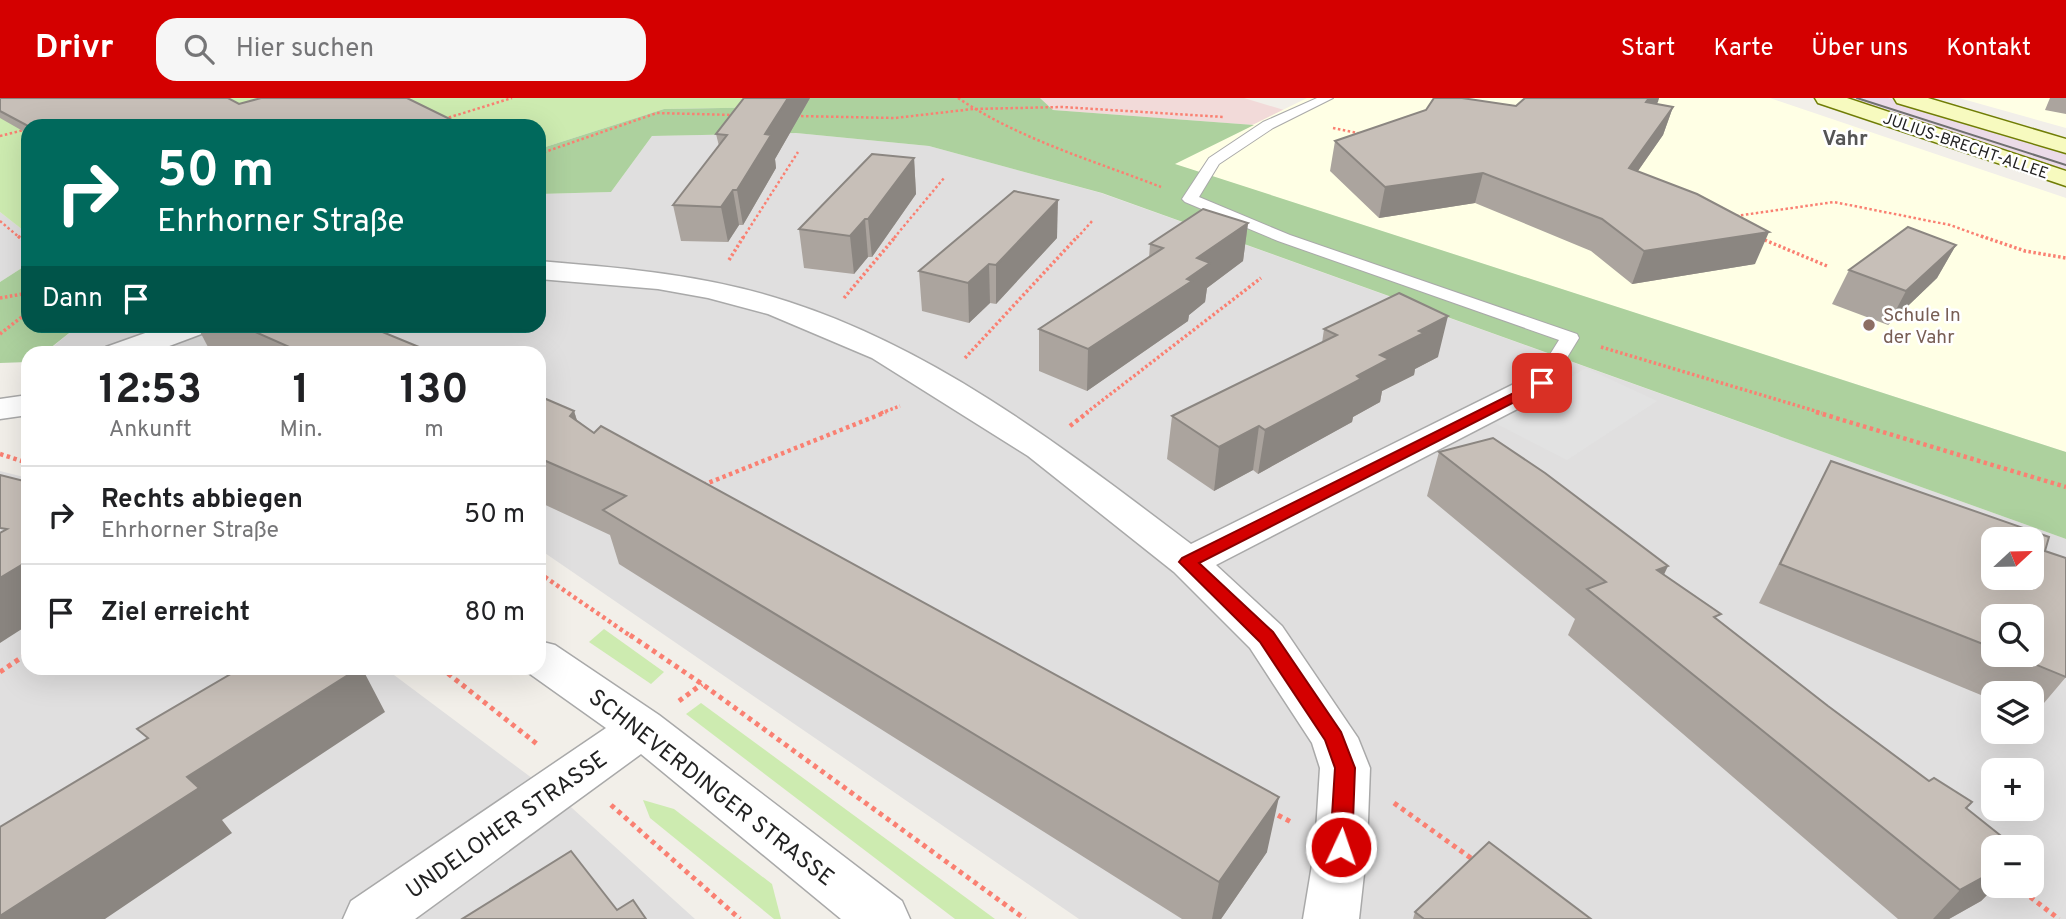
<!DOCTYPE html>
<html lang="de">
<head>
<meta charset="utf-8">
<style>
	body { margin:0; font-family:Overpass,sans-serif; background:#f6f6f6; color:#202124; height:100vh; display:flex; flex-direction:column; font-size:26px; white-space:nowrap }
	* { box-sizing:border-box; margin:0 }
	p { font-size:23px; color:#757577 }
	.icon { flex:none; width:38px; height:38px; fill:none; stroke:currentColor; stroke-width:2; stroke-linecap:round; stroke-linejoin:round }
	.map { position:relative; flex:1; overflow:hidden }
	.drawer { position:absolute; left:21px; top:248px; width:525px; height:329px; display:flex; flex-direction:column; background:#fff; border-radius:21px; box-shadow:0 7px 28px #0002 }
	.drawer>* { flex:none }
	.guide { position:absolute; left:21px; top:21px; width:525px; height:214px; border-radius:21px; box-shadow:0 7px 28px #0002; background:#00695c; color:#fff; overflow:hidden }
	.needle { width:46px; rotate:68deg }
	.buttons { position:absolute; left:1981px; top:429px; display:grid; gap:14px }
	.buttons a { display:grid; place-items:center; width:63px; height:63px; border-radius:14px; background:#fff; box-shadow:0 7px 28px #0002; font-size:35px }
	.pin { position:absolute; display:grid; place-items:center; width:60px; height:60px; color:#fff; margin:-30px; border-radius:14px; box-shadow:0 4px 10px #0006 }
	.me { position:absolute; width:77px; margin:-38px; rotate:3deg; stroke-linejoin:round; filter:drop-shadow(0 0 5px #0008) }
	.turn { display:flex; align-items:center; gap:24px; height:147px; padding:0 21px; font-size:32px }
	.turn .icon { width:91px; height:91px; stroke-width:2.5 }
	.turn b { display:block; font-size:49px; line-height:60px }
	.then { display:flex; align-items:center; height:66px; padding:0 21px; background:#0003; gap:14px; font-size:26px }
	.eta { display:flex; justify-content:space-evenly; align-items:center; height:119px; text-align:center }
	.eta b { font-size:42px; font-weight:700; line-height:49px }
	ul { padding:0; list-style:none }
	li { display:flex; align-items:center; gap:21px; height:98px; padding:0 21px; border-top:2px solid #e0e0e0 }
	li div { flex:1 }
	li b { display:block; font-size:26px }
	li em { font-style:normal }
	header { display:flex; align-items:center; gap:42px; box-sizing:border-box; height:98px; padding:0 35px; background:#d40000; color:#fff }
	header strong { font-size:33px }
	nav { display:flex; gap:38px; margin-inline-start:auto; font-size:24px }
	.search { width:490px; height:63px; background:#f6f6f6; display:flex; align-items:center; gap:18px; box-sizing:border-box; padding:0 24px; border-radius:21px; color:#757577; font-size:26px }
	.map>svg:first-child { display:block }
	.residential { fill:#e0dfdf; fill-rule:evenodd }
	.commercial { fill:#f2dad9 }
	.industrial { fill:#ebdbe8 }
	.education { fill:#ffffe5 }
	.grass { fill:#cdebb0 }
	.forest { fill:#add19e }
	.parking { fill:#e2e2e2 }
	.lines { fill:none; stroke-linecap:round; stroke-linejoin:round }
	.lane-casing { stroke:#a9a9a9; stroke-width:2 }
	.street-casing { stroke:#a9a9a9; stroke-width:3 }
	.secondary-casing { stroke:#707d05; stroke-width:3 }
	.path-far3 { stroke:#fa8072; stroke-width:2.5; stroke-dasharray:2.5 2.5; stroke-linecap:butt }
	.path-far2 { stroke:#fa8072; stroke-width:3.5; stroke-dasharray:2.5 2.5; stroke-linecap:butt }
	.path-far1 { stroke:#fa8072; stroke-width:4.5; stroke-dasharray:3.5 3.5; stroke-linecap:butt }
	.path { stroke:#fa8072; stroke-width:5; stroke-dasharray:4.5 4.5; stroke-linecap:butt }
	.lane { fill:#fff; fill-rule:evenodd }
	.street { fill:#fff; fill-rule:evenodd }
	.secondary { fill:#f7fabf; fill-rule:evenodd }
	.tram { stroke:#707070; stroke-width:2 }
	.wall { fill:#aba49e; fill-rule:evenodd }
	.shaded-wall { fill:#8b8681 }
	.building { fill:#c7bfb8; stroke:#8b8681; stroke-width:2; fill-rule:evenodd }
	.route { fill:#d40000; stroke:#8a0000; stroke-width:2 }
	.education-dot { fill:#8d6e63; stroke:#fff; stroke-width:2.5 }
	.labels { text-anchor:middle; stroke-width:5; stroke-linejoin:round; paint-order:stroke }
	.far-street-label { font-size:16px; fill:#222; stroke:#fff }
	.education-label { font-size:19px; fill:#785e54; stroke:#fff; text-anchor:start }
	.far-district-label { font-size:21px; font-weight:bold; fill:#555; stroke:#fff }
	.near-street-label { font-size:23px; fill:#222; stroke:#fff }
</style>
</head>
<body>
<header>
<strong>Drivr</strong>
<div class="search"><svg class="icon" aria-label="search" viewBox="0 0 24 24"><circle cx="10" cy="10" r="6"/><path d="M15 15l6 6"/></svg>Hier suchen</div>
<nav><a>Start</a><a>Karte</a><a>Über uns</a><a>Kontakt</a></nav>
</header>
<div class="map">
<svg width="2066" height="821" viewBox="0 0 2066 821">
	<rect width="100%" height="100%" fill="#f2efe9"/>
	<g class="residential">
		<path d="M796,35L929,48L1101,95L2066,441V821H1079L539,451V256H44L78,228H539V96L611,94L652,38ZM1993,441H2032V480H1993ZM1993,518H2032V556H1993ZM1993,595H2032V634H1993ZM1993,672H2032V710H1993ZM1993,749H2032V788H1993Z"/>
		<polygon points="0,114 28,136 28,166 0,184"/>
		<polygon points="0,373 28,380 28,570 386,571 572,710 695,821 0,821"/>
	</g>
	<polygon class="commercial" points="1040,0 1244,0 1284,12 1254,27 1053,12"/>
	<polygon class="industrial" points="1845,0 1888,0 2066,54 2066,73"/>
	<g class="education">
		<polygon points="1307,0 1770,0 2066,100 2066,354 1174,66"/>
		<polygon points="1959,0 2066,0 2066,30"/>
	</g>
	<g class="grass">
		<polygon points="0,0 796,0 772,9 664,11 539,51 539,28 28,28 28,136 0,114"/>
		<polygon points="604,531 664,574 651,586 589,544"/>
		<polygon points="701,605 995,821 955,821 686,616"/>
		<polygon points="643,702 674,711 772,786 781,821 774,821 650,720"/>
	</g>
	<g class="forest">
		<polygon points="796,0 1040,0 1053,12 1254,27 1175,66 2066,354 2066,441 1102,95 929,48 796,35 652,38 611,94 539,96 539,51 664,11 772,9"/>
		<polygon points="28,166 28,228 78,228 44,255 28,256 28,264 0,265 0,184"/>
	</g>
	<polygon class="parking" points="1586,270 1657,303 1567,362 1495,325"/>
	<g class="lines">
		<g class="lane-casing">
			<polygon id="lane" points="1317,0 1333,0 1273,30 1219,66 1199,99 1290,137 1577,236 1579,240 1549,289 1542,291 1532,285 1559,242 1278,143 1185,104 1182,101 1209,60 1263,24"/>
		</g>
		<g class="street-casing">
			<g id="street">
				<path d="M539,163C624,170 708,177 789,204C940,253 1066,352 1191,446L1530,278L1542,275L1554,278L1559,285L1554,292L1216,467L1282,528L1358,640L1370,670L1367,749L1359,821H1303L1315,749L1320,670L1312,645L1250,550L1174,474L1028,358L872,260L768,216L708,200L658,191L539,181Z"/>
				<polygon points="165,228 208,228 204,235 148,256 101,256 106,249"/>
				<polygon points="28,297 28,317 0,321 0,301"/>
				<polygon points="539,543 555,547 659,617 902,803 910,821 841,821 641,656 415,821 343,821 351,803 606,630 523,571 539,570"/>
			</g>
		</g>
		<g class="secondary-casing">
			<g id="secondary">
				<polygon points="1815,0 1847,0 2066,73 2066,88 1818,5"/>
				<polygon points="1894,0 1928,0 2066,41 2066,55 1897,5"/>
			</g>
		</g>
		<g class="path-far3">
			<path d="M958,0C1021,42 1092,62 1161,89"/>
			<polyline points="796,18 895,20 973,11 1062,9 1224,19"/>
			<polyline points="444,21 512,0"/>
			<polyline points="1333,30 1362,36"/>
			<polyline points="0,38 28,31"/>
			<polyline points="539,56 657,15 734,17"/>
			<polyline points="1736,118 1834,104 1950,127 1986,140"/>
			<polyline points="0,123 20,140"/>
			<polyline points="743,140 798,54"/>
			<polyline points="894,140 944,80"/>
			<polyline points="1077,140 1093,122"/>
		</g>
		<g class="path-far2">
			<polyline points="18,138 28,146"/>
			<polyline points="1981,138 2025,153 2066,160"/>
			<polyline points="1760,140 1827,168"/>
			<polyline points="729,162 744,138"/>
			<polyline points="0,200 28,195"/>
			<polyline points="844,200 896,138"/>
			<polyline points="0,236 28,214"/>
			<polyline points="1601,249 1822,315"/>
			<polyline points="965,260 1078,138"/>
			<polyline points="881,315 900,308"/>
			<polyline points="1086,315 1261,180"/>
		</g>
		<g class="path-far1">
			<polyline points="1816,314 2066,389"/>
			<polyline points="1070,328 1088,314"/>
			<polyline points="0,356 28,365"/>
			<polyline points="703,387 886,314"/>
			<polyline points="539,475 632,539"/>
		</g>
		<g class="path">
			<polyline points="630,537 702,586 1025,821"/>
			<polyline points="441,570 537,646"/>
			<polyline points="0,574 28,555"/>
			<polyline points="679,603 702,586"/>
			<polyline points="1394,705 1475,763"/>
			<polyline points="611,707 740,821"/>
			<polyline points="1270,713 1293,725"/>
			<polyline points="2016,788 2059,821"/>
		</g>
		<use href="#lane" class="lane"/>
		<use href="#street" class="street"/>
		<use href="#secondary" class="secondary"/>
		<polyline class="tram" points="1857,0 2066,67"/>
	</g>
	<g class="wall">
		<polygon points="0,0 239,6 28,28 28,36 0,20"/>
		<polygon points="744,0 810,0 775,61 776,70 743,127 739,127 728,144 681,143 673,107 719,48 716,36"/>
		<polygon points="1525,0 1659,0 1656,6 1673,9 1663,37 1638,73 1755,166 1632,186 1591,153 1475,105 1379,120 1330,73 1335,43 1516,8"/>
		<polygon points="2050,0 2066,0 2066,16 2045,12"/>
		<polygon points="914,60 916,96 872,159 868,159 854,176 804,170 799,131"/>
		<polygon points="1248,125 1243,163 1207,190 1205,204 1189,217 1188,223 1087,293 1039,273 1039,231 1149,160 1150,146"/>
		<polygon points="1057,140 996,206 990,205 969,225 922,213 919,173"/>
		<polygon points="1956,147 1937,180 1888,227 1832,206 1849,172"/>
		<polygon points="197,228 368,228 436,256 222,256 208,249"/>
		<polygon points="1324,231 1438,259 1415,271 1414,277 1382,293 1380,304 1353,319 1352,324 1258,376 1253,372 1214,393 1167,361 1172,318 1322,245"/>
		<polygon points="539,298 574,313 577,322 594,335 1267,754 1221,821 1182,821 619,466 610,437 539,404"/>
		<polygon points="1439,354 1664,477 1717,522 1828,608 1967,711 1993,788 1996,788 1981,803 1949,821 1898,821 1568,537 1575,521 1427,398"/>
		<path d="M1831,363L2045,453L2066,460V579L2033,618H2032V595H1993V602L1759,505L1811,401ZM1993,518L2032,556H1993Z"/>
		<polygon points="1415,814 1591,821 1413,821"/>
	</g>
	<g class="shaded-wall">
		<polygon points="788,0 810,0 775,61 776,70 743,127 737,92 765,36"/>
		<polygon points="1649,0 1659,0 1658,4 1637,32 1646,4"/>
		<polygon points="1673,9 1663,37 1619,100 1629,70"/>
		<polygon points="914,60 916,96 872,159 868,121"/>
		<polygon points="1483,75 1475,105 1379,120 1385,89"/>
		<polygon points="733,92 739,127 728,144 721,109"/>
		<polygon points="1058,102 1057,140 996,206 996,167"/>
		<polygon points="865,121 868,159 854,176 850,138"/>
		<polygon points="1248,125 1243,163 1207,190 1205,204 1189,217 1188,223 1087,293 1088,251 1187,181 1197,160"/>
		<polygon points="1769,134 1755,166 1632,186 1644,153"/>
		<polygon points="1956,147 1937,180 1888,227 1906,193"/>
		<polygon points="989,166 990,205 969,225 968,185"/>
		<polygon points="1448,218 1438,259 1415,271 1414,277 1382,293 1380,304 1353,319 1352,324 1258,376 1265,332 1357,278 1380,257 1419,233"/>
		<polygon points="574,313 589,364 570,318"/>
		<polygon points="1259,328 1253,372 1214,393 1219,349"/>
		<polygon points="28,463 28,527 0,545 0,480"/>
		<polygon points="1668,468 1646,515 1657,472"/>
		<polygon points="359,570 362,570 385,614 222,722 232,735 105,821 0,821 0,818 187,679"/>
		<polygon points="1279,699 1267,754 1221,821 1212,821 1219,784"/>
		<polygon points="1993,774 1993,788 1996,788 1981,803 1949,821 1933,821 1960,792"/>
	</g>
	<g class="building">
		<polygon points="0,0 228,0 239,6 261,0 407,0 464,28 28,28 0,13"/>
		<polygon points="744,0 788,0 765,36 771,37 737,92 733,92 721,109 673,107 727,37 716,36"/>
		<polygon points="1434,0 1462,0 1516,8 1525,0 1649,0 1646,4 1673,9 1629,70 1697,96 1769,134 1644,153 1602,121 1483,75 1385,89 1335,43 1426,12"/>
		<polygon points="872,56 914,60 868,121 865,121 850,138 799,131"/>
		<polygon points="1014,93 1058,102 996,167 989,166 968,185 919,173"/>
		<polygon points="1203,111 1248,125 1197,160 1210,165 1187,181 1192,183 1088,251 1039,231 1163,150 1150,146"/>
		<polygon points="1908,129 1956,147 1906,193 1849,172"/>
		<polygon points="1399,195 1448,218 1419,233 1424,235 1380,257 1389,261 1357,278 1361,281 1265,332 1259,328 1219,349 1172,318 1337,237 1324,231"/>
		<polygon points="242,228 368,228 436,256 305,256"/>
		<polygon points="539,298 574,313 570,318 594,335 601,328 1279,699 1219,784 603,412 626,398 539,360"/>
		<polygon points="1493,340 1545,375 1668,468 1657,472 1721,516 1714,519 1828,608 1929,683 1934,680 1972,704 1966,710 2015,749 1993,749 1993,774 1960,792 1587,491 1606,484 1439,354"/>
		<path d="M1831,363L2049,439L2045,453L2066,460V579L2010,556H2032V518H1993V550L1780,466ZM1993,441H2032V480H1993Z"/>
		<polygon points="0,377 28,384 28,463 0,480 0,435 7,431 0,430"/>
		<polygon points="241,570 359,570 187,679 199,690 0,818 0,729 148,640 137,631"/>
		<polygon points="1489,744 1591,821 1424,821 1415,814"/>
		<polygon points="571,753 617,812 633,802 646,821 462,821"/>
	</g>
	<polygon class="route" points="1542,281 1548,285 1546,288 1199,465 1273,534 1341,634 1355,670 1352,749 1348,756 1341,759 1333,756 1330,749 1335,670 1325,642 1260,544 1179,464 1182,460"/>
	<circle class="education-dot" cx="1869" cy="227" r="7"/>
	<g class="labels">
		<g class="far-street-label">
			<text transform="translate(1966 47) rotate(19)" y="6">JULIUS-BRECHT-ALLEE</text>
		</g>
		<g class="education-label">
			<text x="1883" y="223">Schule In<tspan x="1883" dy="22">der Vahr</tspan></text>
		</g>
		<g class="far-district-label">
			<text x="1845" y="47">Vahr</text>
		</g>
		<g class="near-street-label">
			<text transform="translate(712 689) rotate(38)" y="8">SCHNEVERDINGER STRASSE</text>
			<text transform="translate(506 726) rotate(-35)" y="8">UNDELOHER STRASSE</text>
		</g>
	</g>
</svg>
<div class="buttons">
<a><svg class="needle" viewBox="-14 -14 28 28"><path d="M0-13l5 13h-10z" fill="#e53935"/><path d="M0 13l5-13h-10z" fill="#757577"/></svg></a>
<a><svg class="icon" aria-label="search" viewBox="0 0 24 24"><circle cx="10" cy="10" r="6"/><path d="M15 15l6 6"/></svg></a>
<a><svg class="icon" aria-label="layers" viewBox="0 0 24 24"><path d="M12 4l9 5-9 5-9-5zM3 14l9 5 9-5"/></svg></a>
<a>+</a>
<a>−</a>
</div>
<div class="pin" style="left:1542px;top:285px;background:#d93025"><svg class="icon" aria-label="arrive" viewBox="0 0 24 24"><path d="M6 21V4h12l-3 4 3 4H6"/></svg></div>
<svg class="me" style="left:1341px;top:749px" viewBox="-20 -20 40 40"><circle r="17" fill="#d40000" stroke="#fff" stroke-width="3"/><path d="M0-11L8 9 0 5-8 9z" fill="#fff"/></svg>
<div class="guide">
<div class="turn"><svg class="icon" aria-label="right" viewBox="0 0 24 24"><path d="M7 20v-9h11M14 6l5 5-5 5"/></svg><div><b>50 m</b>Ehrhorner Straße</div></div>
<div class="then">Dann<svg class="icon" aria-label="arrive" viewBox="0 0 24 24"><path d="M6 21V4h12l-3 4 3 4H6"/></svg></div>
</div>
<section class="drawer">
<div class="eta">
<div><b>12:53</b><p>Ankunft</p></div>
<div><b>1</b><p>Min.</p></div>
<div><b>130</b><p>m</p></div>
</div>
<ul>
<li><svg class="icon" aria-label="right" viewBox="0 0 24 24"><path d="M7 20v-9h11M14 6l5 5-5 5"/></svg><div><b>Rechts abbiegen</b><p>Ehrhorner Straße</p></div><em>50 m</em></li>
<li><svg class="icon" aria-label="arrive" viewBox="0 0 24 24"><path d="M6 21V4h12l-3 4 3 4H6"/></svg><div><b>Ziel erreicht</b></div><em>80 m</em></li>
</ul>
</section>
</div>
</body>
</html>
